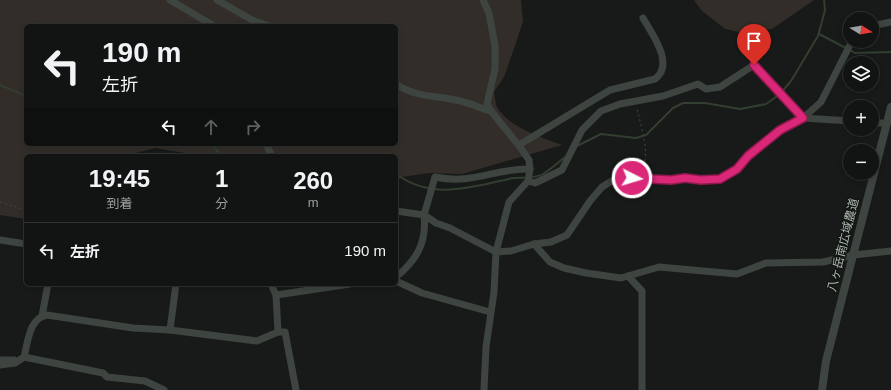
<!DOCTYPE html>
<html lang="ja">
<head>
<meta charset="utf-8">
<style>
	body { margin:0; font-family:Helvetica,"Noto Sans JP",sans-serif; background:#1f2121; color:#f1f3f6; height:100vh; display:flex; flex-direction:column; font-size:15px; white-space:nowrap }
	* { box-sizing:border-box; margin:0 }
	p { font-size:13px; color:#9c9ea0 }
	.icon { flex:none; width:22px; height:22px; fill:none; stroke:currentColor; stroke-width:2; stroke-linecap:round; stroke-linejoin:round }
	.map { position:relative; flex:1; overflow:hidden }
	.side { position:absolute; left:24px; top:154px; width:374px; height:132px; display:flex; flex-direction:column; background:#121413; border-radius:6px; box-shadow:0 2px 6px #0003,0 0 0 1px #313333 }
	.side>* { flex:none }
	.banner { position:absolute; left:24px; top:24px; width:374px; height:122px; border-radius:6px; box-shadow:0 2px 6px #0003,0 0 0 1px #313333; background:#121413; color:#f1f3f6; overflow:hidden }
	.needle { width:26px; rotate:101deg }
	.buttons { position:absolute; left:843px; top:12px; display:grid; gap:8px }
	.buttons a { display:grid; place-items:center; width:36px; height:36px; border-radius:50%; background:#121413; box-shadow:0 2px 6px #0003,0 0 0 1px #313333; font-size:20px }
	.pin { position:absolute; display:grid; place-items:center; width:34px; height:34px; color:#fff; margin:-41px -17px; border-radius:50% 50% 50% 0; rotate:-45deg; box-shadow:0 0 4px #0007 }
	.pin .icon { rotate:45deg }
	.me { position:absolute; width:44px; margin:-22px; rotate:95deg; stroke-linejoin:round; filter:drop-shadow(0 0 3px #0008) }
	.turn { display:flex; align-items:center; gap:14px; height:84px; padding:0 12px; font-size:18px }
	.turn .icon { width:52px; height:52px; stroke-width:2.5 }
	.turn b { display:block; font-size:28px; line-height:34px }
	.lanes { display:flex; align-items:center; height:38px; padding:0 12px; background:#0003; justify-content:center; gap:20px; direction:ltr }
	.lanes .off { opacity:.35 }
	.eta { display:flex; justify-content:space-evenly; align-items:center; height:68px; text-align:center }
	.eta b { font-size:24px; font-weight:700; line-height:28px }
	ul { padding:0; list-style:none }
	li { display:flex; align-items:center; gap:12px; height:56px; padding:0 12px; border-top:1px solid #313333 }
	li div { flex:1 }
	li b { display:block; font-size:15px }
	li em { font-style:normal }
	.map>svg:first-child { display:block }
	.green { fill:#322d28; fill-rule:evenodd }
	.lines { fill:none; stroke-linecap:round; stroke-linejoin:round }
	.stream { stroke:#323e2f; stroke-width:2 }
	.path { stroke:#414842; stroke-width:1; stroke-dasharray:2 3; stroke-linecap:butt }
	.minor { stroke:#3e4440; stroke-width:7 }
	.tertiary { stroke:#3e4440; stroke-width:8 }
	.route-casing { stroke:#8e194d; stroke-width:10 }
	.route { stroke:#db2777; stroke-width:7 }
	.labels { text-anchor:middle; stroke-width:3; stroke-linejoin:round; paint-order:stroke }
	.street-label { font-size:12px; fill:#abb9ac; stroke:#131514 }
</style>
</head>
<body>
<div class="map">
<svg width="891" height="390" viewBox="0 0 891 390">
	<rect width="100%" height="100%" fill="#181a19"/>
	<g class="green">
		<path d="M0,0H521L523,21L517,40L504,77L494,92C495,96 495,103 497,107C508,127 542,138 562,145L462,174L429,173L402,177L396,180V156H203L155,148L124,156H26V219L0,215ZM26,26H396V144H26Z"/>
		<polygon points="694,0 814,0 772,29 749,34 725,29 701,10"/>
	</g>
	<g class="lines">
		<g class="stream">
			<polyline points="819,34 846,48"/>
			<polyline points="850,50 855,53 891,52"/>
			<polyline points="0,85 26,96"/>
			<polyline points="211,144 222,156"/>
			<polyline points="577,146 601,134 636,138 646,135 673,108 683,103 705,103 740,109 766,104 780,94 791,81 818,36 825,10 824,0"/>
			<path d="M396,174C433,201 472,187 513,178C523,177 534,179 543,174C551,169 558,163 565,157"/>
		</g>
		<g class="path">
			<path d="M631,170H641C652,157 640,124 637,108"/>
			<polyline points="0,202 26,210"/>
		</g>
		<g class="minor">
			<polyline points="170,0 214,26"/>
			<polyline points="217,0 254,21 270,26"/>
			<polyline points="483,0 489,13 495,46 495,69 487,104 491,111 520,147 529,160 530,169 528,181 509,202 496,252 494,292 486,347 484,390"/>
			<polyline points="872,26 891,22"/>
			<path d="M396,84C417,99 444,95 467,103C475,105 482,109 491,111"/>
			<polyline points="872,123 882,123"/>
			<polyline points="266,144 272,156"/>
			<path d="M519,145L610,90L655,79C675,64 652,34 643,18"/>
			<polyline points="528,181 535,183 562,170 582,130 601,111 620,104 663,96 698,84 706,89 720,87 754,65 803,118 850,121"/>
			<path d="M396,211L424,215L435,177C473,185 495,168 530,169"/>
			<polyline points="0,240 26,244"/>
			<polyline points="534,244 550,262 564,268 586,273 621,278 659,267 737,274 766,263 823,262 853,255 891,251"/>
			<polyline points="628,276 642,291 642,390"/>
			<path d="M396,277C417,260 427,242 424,215L436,223L450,228L496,252L511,251L534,244L551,242L567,235L590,201L602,187L618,177L671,180L685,178L701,180L720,179L737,169L748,156L780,130L803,118L821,102L852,41"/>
			<polyline points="396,281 422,293 490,312"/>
			<polyline points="271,284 276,295"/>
			<polyline points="42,316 48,284"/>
			<polyline points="170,330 176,284"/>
			<polyline points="24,357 103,373 107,377 145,381 164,390"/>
			<polyline points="0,360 14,360"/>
			<path d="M0,365L15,363L24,357C28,342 29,318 47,315L133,328L170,330L257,341L278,332"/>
			<polyline points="296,390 285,332 278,332 276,295 350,284"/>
		</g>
		<polyline class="tertiary" points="822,390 826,361 891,107"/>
	</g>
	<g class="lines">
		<g class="route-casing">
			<polyline id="route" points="632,178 671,180 685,178 701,180 720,179 737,169 748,156 780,130 803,118 754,65"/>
		</g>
		<use href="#route" class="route"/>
	</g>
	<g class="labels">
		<g class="street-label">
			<text transform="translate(843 245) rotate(-76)" y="4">八ヶ岳南広域農道</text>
		</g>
	</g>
</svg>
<div class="buttons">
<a><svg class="needle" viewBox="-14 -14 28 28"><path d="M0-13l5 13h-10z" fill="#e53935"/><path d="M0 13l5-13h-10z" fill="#9c9ea0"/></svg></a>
<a><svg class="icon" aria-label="layers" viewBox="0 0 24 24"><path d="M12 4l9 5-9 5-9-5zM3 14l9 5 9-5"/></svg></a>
<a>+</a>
<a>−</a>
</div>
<div class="pin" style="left:754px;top:65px;background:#d93025"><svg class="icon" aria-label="arrive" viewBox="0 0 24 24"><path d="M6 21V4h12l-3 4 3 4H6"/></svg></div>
<svg class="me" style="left:632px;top:178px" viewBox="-20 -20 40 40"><circle r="17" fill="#db2777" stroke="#fff" stroke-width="3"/><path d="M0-11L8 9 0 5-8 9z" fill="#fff"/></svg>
<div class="banner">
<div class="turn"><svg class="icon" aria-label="left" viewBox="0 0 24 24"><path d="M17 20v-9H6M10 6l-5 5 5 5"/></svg><div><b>190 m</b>左折</div></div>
<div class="lanes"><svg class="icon" aria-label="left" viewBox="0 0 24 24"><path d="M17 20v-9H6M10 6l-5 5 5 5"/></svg><svg class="icon off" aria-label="ahead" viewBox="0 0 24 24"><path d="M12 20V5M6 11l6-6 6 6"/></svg><svg class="icon off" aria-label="right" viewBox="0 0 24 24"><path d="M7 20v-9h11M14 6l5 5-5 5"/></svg></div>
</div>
<section class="side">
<div class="eta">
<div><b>19:45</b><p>到着</p></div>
<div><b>1</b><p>分</p></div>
<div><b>260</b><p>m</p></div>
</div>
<ul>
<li><svg class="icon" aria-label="left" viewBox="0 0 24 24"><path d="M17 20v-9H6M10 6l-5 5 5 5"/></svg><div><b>左折</b></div><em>190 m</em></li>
</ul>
</section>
</div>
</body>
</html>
